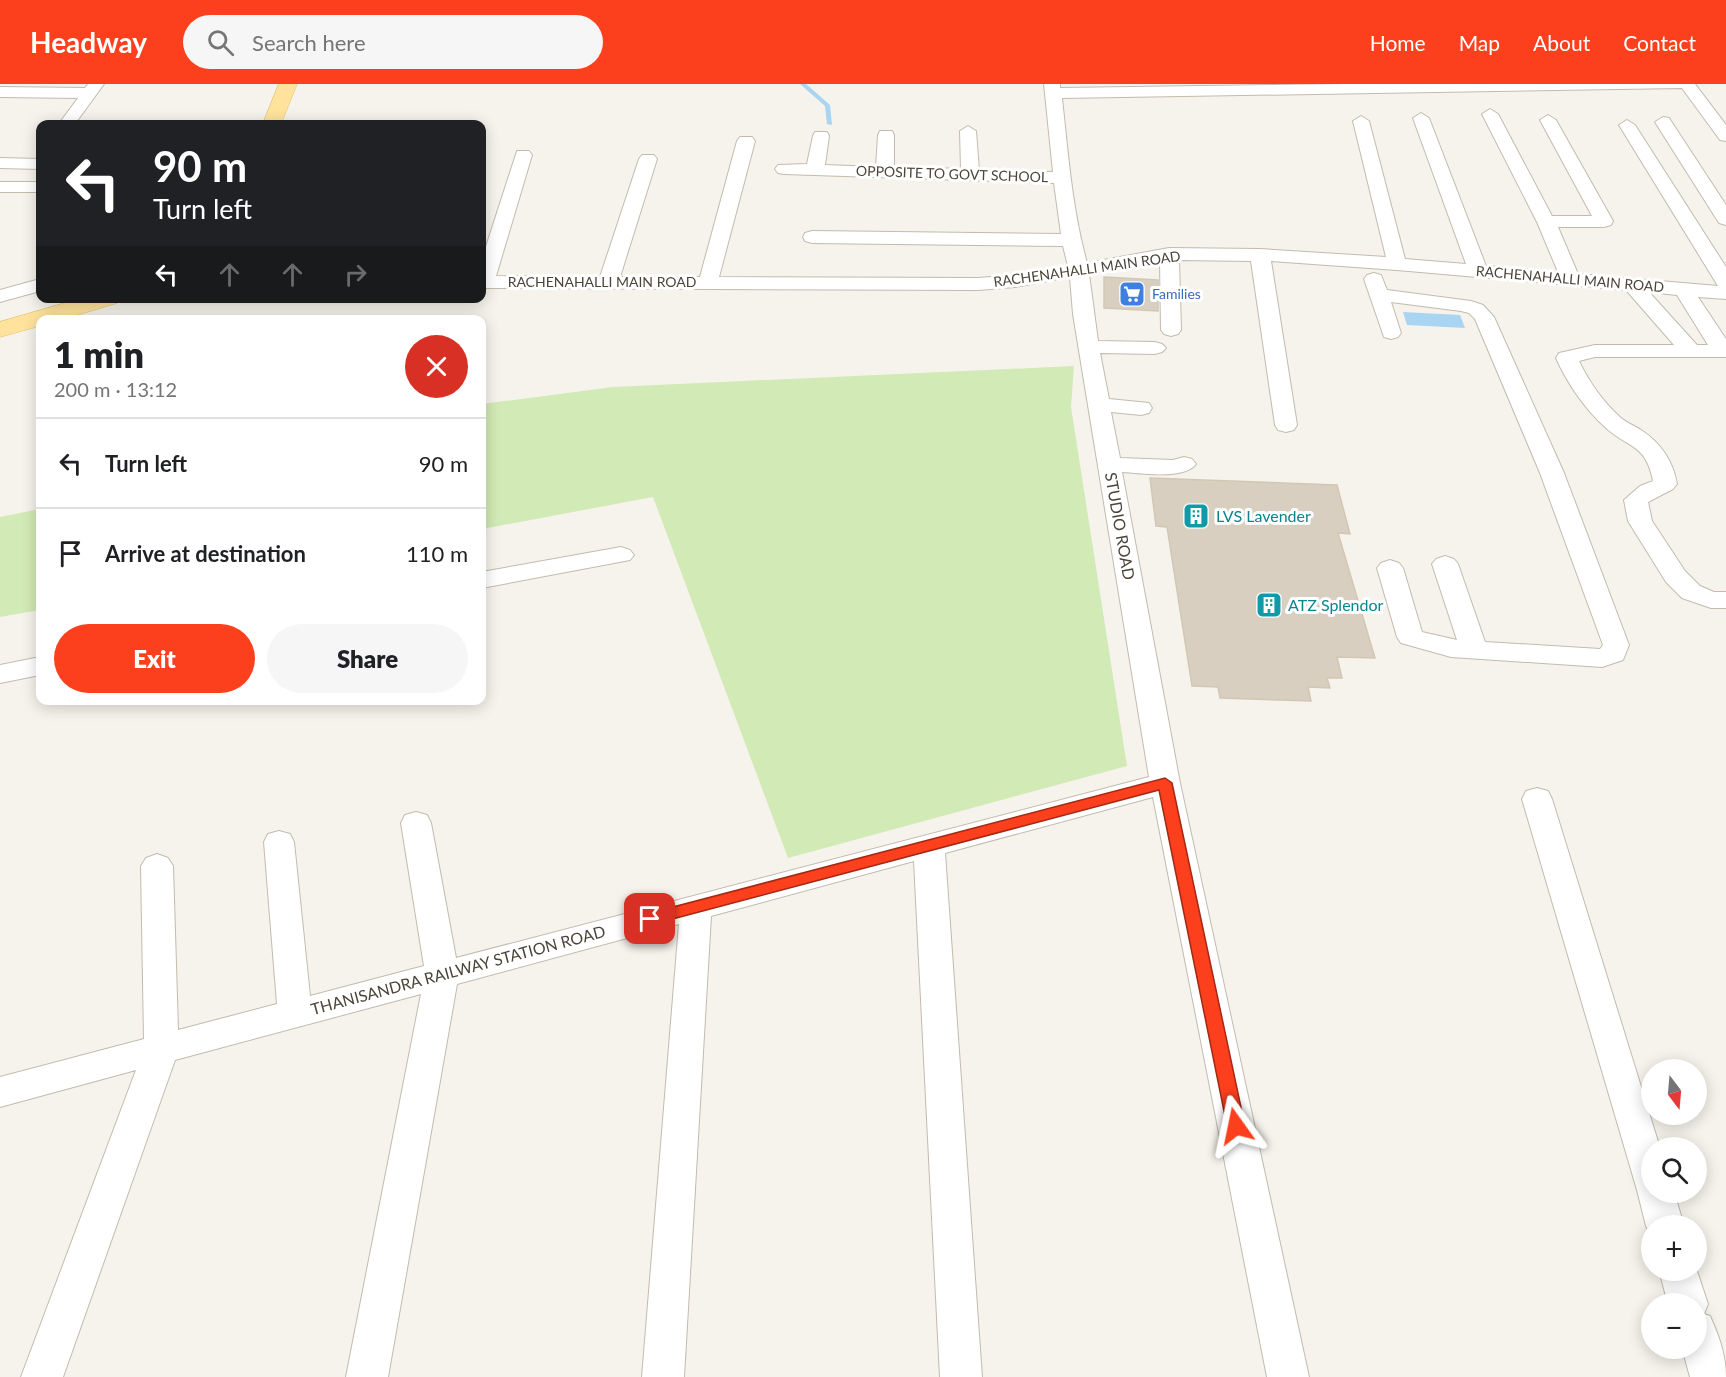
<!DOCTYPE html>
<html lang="en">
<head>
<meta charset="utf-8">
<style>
	body { margin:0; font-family:Lato,sans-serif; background:#f6f6f6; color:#202124; height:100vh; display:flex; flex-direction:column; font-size:22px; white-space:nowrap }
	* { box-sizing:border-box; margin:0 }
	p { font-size:20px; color:#757577 }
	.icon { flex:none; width:33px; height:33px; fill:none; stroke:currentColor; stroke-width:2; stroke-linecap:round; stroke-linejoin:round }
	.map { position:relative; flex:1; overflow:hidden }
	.sheet { position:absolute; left:36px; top:231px; width:450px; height:390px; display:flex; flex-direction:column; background:#fff; border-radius:12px; box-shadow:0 3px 15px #0003 }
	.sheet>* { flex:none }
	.top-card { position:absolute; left:36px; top:36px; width:450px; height:183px; border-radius:12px; box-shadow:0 3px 15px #0003; background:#202124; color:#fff; overflow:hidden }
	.needle { width:39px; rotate:164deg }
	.tools { position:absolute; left:1641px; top:975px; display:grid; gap:12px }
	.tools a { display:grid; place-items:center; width:66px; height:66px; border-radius:50%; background:#fff; box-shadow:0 3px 15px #0003; font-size:30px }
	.pin { position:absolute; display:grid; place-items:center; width:51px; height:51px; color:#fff; margin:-26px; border-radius:12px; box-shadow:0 3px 9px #0006 }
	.me { position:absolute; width:66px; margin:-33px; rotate:348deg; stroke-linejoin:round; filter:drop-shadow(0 0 4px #0008) }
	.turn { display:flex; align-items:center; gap:21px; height:126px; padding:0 18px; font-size:27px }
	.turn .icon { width:78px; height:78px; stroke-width:2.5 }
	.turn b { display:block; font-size:42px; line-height:51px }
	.lanes { display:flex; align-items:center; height:57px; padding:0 18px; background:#0003; justify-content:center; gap:30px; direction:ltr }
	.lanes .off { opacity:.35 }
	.round { display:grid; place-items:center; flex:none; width:63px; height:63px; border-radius:32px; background:#f6f6f6 }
	.summary { display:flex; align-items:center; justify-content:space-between; height:102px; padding:0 18px }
	h1 { font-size:36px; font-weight:800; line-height:45px }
	.button { display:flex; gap:12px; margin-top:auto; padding:12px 18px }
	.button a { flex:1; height:69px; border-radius:36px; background:#fc3f1d; color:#fff; font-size:24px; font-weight:800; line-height:69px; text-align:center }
	.button a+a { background:#f6f6f6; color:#202124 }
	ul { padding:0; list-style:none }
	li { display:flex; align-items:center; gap:18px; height:90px; padding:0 18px; border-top:2px solid #e0e0e0 }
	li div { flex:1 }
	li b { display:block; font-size:22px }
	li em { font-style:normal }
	header { display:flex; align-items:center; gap:36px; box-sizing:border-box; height:84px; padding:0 30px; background:#fc3f1d; color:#fff }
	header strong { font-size:28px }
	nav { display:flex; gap:33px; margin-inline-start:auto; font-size:21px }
	.search { width:420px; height:54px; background:#f6f6f6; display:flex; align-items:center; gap:15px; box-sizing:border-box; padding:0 21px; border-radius:33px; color:#757577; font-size:22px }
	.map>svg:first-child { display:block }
	.green { fill:#d2eab5 }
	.water { fill:#a9d4f2 }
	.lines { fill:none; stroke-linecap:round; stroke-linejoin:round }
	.stream { fill:#a9d4f2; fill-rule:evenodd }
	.building { fill:#d8cfc1; stroke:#d3c7b4; stroke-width:1.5 }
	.minor-casing { stroke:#c2bbae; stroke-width:2 }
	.major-casing { stroke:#e6c16a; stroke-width:1 }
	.minor { fill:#fff; fill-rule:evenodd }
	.major { fill:#ffe39c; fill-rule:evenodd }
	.route { fill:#fc3f1d; stroke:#a42913; stroke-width:1.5 }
	.labels { text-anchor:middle; stroke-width:6; stroke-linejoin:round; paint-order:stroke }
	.far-street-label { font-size:14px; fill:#4b4439; stroke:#fff }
	.far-shop-label { font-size:14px; fill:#366cbe; stroke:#fff; text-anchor:start }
	.culture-label { font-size:16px; fill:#0d838f; stroke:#fff; text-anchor:start }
	.street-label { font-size:16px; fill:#4b4439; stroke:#fff }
</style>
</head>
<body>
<header>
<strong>Headway</strong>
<div class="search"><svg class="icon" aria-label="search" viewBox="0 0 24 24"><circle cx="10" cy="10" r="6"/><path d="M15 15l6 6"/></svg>Search here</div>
<nav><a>Home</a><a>Map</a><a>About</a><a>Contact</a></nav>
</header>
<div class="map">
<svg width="1726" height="1293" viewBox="0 0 1726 1293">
	<rect width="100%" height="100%" fill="#f6f3ec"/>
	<g class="green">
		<polygon points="1074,282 1071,323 1127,682 788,774 653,413 482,445 482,320 613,303"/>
		<polygon points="40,425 40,526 0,533 0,433"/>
	</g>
	<polygon class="water" points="1403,228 1460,231 1465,244 1407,241"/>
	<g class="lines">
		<polygon class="stream" points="800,0 806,0 830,21 832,41 827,40 825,22"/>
	</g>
	<g class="building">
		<polygon points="1104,193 1158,196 1158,227 1104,224"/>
		<polygon points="1150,394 1337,401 1350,450 1338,449 1375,574 1337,573 1342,594 1327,594 1330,604 1308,603 1311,617 1220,614 1218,603 1192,602 1167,443 1156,442"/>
	</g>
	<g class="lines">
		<g class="minor-casing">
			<g id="minor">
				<polygon points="88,0 104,0 77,37 78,40 62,40 61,37 78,14 0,13 0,3 85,4"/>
				<path d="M1044,0H1060V4L1344,0H1695L1726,41V57L1720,56L1682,4L1062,14C1068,69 1072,125 1087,179L1169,164L1260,165L1386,173L1353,37L1361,32L1369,37L1405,175L1466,180L1413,34L1421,29L1429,34L1486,182L1558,188L1537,138L1482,30L1490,25L1498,30L1552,132H1592L1540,36L1548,31L1556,36L1613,137L1611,141L1604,143H1558L1578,190L1718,202L1619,41L1627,36L1635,41L1726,183V215L1698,213L1726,255V273H1595L1579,277C1589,298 1604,319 1621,334C1627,339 1635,342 1641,346C1661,359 1673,377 1677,400L1673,405L1648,418L1652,437L1685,487L1700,502L1714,508H1726V524H1711L1682,514L1666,498L1628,437L1624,416L1640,402L1653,397C1646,359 1627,364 1605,343C1585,325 1567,299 1556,274L1559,269L1595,261H1674L1626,206L1397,186L1271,177L1297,341L1294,346L1286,348L1278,346L1275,341L1251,177L1179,176L1181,246L1178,250L1171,252L1164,250L1161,246L1160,177L1089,190L1098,257L1155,258L1162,260L1166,264L1162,268L1155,270L1100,269L1109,315L1149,319L1152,324L1149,329L1141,331L1111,328L1120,374L1173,376L1184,373L1192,375L1196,380C1185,396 1140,389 1122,388L1180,699L1309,1293H1267L1153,713L945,769L982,1293H940L914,777L711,832L684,1293H642L679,840L457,900L388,1293H346L421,910L175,976L63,1293H21L136,986L0,1023V993L144,955L141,782L146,774L157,770L168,774L173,782L178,946L277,920L264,758L268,750L279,747L290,750L294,758L310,912L424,882L401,739L405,731L416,728L427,731L431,739L456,874L1149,693L1073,230L1070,193L1015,203L978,206L482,204V175L517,67H529L532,71L496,192L600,193L639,75L642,71H654L657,75L620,193H700L737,57L740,53H752L755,57L719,193L978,194L1015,191L1068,182L1063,162L812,159L805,157L803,153L805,149L812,147L1061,150L1054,99L784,90L778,89L775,85L778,81L807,80L813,52L815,48H827L829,52L825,81L876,83L878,51L880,47H892L894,51V83L961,85L960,47L968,42L976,47L979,86L1053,88ZM1649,208L1677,211L1708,261H1697Z"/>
				<polygon points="1663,33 1669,34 1726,121 1726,141 1719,139 1655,38"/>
				<polygon points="0,74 40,75 40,85 0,84"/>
				<rect x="0" y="98" width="40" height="10"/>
				<polygon points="1374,189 1381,191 1387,206 1471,217 1483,221 1494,233 1564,389 1629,561 1623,576 1602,583 1451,573 1401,559 1397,553 1377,484 1381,479 1390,476 1399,479 1403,484 1422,548 1457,556 1432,480 1436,475 1445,472 1454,475 1458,480 1485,558 1600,565 1603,561 1540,389 1475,235 1469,229 1461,227 1391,218 1401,249 1398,253 1391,255 1384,253 1364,195 1367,191"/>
				<polygon points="40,195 40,207 0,218 0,206"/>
				<polygon points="621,463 630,466 634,471 630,476 482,504 482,488"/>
				<polygon points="40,573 40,591 0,599 0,581"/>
				<polygon points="1537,704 1548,707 1552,715 1660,1064 1652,1064 1652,1108 1674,1108 1684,1142 1652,1142 1652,1154 1646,1142 1637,1106 1522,715 1526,707"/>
				<path d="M1696,1184L1708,1220L1704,1230L1710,1232C1719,1252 1726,1271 1726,1293H1690L1682,1264H1696V1220H1668L1659,1186H1696Z"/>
			</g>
		</g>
		<g class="major-casing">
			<g id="major">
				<polygon points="279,0 297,0 281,40 263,40"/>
				<polygon points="82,214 120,214 117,219 61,236 40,236 40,242 0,253 0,238"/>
			</g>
		</g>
		<use href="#minor" class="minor"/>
		<use href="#major" class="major"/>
	</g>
	<polygon class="route" points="1165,694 1172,699 1245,1042 1242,1047 1236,1049 1230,1047 1227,1042 1159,706 650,841 645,840 642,835 645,831 650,829"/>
	<defs>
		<g id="supermarket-square" transform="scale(1.35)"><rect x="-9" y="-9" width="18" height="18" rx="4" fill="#3f7fe0" stroke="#fff"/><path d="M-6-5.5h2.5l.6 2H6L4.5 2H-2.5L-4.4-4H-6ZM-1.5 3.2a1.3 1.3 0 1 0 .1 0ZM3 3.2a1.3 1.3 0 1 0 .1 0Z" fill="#fff"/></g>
		<g id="building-square" transform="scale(1.35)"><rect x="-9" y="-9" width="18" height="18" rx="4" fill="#0f9aa8" stroke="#fff"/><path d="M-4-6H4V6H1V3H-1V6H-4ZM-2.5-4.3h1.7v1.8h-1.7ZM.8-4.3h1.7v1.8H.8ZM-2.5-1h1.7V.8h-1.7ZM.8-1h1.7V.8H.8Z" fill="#fff"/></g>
	</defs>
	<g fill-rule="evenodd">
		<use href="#supermarket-square" x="1132" y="210"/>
		<use href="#building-square" x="1196" y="432"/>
		<use href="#building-square" x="1269" y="521"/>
	</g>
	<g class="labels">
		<g class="far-street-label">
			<text transform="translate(952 90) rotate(2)" y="5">OPPOSITE TO GOVT SCHOOL</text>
			<text transform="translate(1087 185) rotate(-8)" y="5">RACHENAHALLI MAIN ROAD</text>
			<text transform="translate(1570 195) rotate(5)" y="5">RACHENAHALLI MAIN ROAD</text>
			<text x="602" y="203">RACHENAHALLI MAIN ROAD</text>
		</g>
		<g class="far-shop-label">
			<text x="1152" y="215">Families</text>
		</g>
		<g class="culture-label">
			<text x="1216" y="438">LVS Lavender</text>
			<text x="1288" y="527">ATZ Splendor</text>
		</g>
		<g class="street-label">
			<text transform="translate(1120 442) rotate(80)" y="6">STUDIO ROAD</text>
			<text transform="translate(458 886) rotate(-15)" y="6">THANISANDRA RAILWAY STATION ROAD</text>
		</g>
	</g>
</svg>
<div class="tools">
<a><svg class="needle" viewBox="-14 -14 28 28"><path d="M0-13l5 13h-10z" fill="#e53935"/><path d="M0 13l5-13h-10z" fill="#757577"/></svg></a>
<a><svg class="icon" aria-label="search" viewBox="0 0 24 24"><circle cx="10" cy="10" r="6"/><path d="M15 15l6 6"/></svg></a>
<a>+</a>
<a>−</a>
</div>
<div class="pin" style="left:650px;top:835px;background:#d93025"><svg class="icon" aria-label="arrive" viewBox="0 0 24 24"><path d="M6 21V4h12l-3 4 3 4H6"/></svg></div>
<svg class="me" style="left:1236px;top:1042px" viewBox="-20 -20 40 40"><path d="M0-17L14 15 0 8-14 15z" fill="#fc3f1d" stroke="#fff" stroke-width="4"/></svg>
<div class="top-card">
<div class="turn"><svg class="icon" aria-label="left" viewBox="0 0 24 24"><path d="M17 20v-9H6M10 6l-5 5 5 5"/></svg><div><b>90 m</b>Turn left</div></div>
<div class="lanes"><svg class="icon" aria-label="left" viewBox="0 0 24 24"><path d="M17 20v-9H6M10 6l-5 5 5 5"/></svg><svg class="icon off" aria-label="ahead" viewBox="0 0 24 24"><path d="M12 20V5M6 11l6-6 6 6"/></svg><svg class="icon off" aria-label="ahead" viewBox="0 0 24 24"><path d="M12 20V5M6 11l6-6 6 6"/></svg><svg class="icon off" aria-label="right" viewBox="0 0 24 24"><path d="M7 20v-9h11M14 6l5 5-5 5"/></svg></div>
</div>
<section class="sheet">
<div class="summary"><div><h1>1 min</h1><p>200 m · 13:12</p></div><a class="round" style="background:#d93025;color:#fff"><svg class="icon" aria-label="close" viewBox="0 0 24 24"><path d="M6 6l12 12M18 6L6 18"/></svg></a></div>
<ul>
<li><svg class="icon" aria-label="left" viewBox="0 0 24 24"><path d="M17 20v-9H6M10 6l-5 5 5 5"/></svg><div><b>Turn left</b></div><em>90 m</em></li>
<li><svg class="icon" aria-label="arrive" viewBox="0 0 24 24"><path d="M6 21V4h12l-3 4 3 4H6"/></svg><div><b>Arrive at destination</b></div><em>110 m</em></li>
</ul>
<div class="button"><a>Exit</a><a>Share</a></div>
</section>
</div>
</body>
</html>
